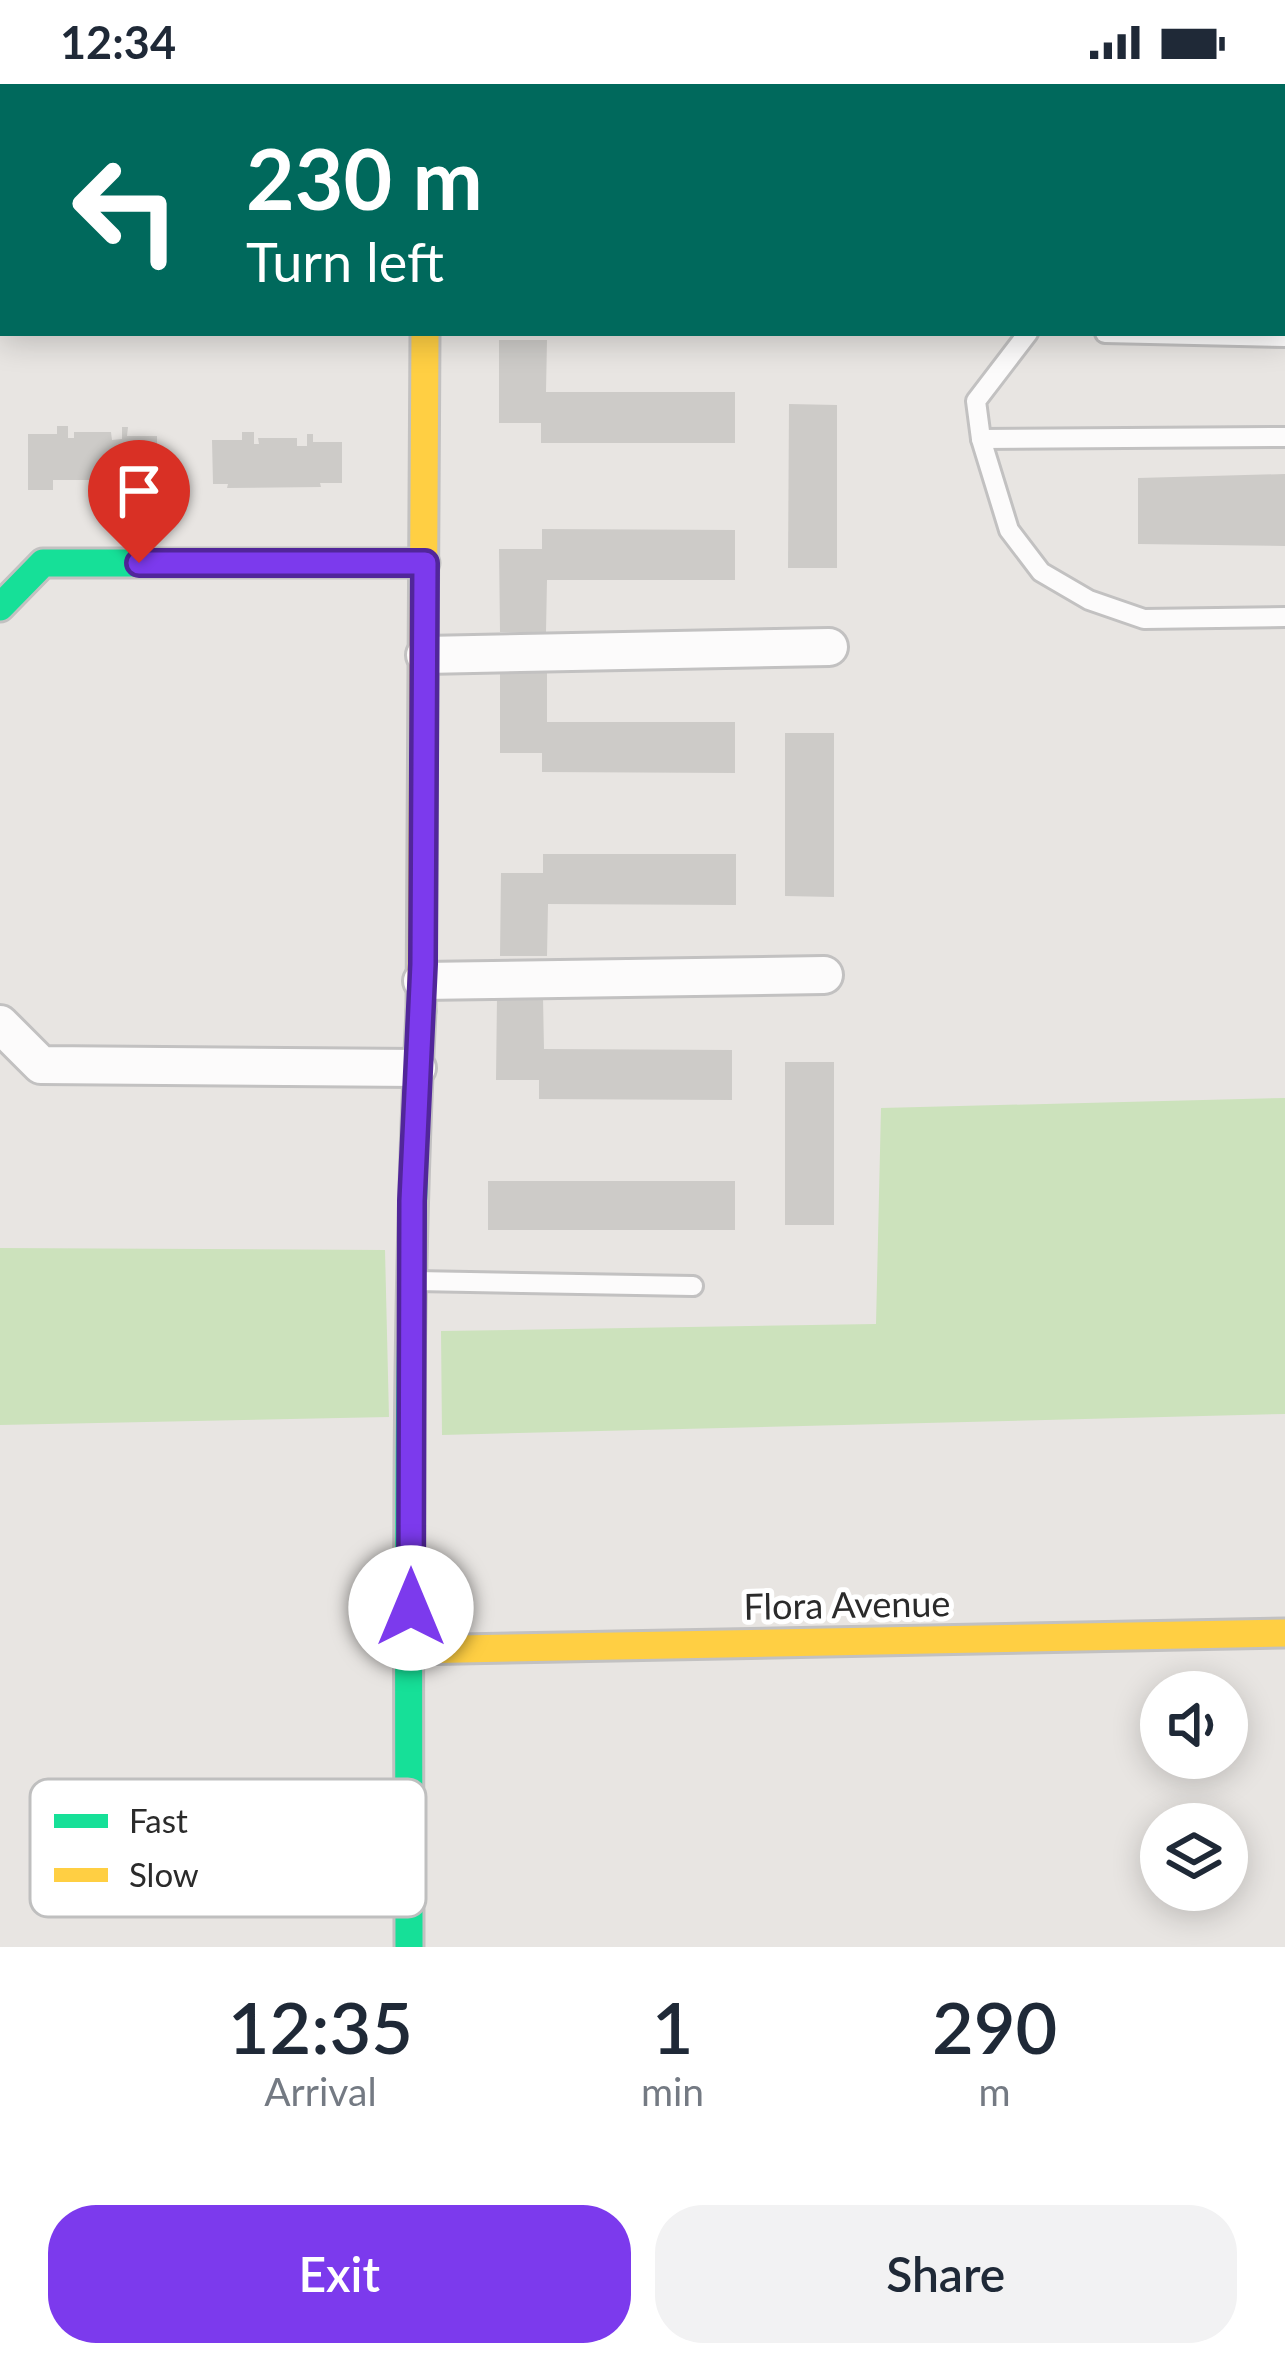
<!DOCTYPE html>
<html lang="en">
<head>
<meta charset="utf-8">
<style>
	body { margin:0; font-family:Lato,sans-serif; background:#f2f2f3; color:#1f2937; height:100vh; display:flex; flex-direction:column; font-size:45px; white-space:nowrap }
	* { box-sizing:border-box; margin:0 }
	p { font-size:39px; color:#747a83 }
	.icon { flex:none; width:66px; height:66px; fill:none; stroke:currentColor; stroke-width:2; stroke-linecap:round; stroke-linejoin:round }
	.map { position:relative; height:1863px; overflow:hidden }
	.side { display:flex; flex-direction:column; background:#fff; flex:1 }
	.side>* { flex:none }
	.top-card { position:absolute; left:0px; top:0px; width:1287px; height:252px; box-shadow:0 6px 30px #0003; background:#00695c; color:#fff; overflow:hidden }
	.tools { position:absolute; left:1140px; top:1587px; display:grid; gap:24px }
	.tools a { display:grid; place-items:center; width:108px; height:108px; border-radius:50%; background:#fff; box-shadow:0 6px 30px #0003; font-size:60px }
	.pin { position:absolute; display:grid; place-items:center; width:102px; height:102px; color:#fff; margin:-123px -51px; border-radius:50% 50% 50% 0; rotate:-45deg; box-shadow:0 0 12px #0007 }
	.pin .icon { rotate:45deg }
	.me { position:absolute; width:132px; margin:-66px; rotate:0deg; stroke-linejoin:round; filter:drop-shadow(0 0 9px #0008) }
	.turn { display:flex; align-items:center; gap:42px; height:252px; padding:0 48px; font-size:54px }
	.turn .icon { width:156px; height:156px; stroke-width:2.5 }
	.turn b { display:block; font-size:84px; line-height:102px }
	.eta { display:flex; justify-content:space-evenly; align-items:center; height:204px; text-align:center }
	.eta b { font-size:72px; font-weight:600; line-height:84px }
	.cta { display:flex; gap:24px; margin-top:auto; padding:24px 48px }
	.cta a { flex:1; height:138px; border-radius:48px; background:#7c3aed; color:#fff; font-size:48px; font-weight:600; line-height:138px; text-align:center }
	.cta a+a { background:#f2f2f3; color:#1f2937 }
	.status { display:flex; justify-content:space-between; align-items:center; height:84px; padding:0 60px; background:#fff; direction:ltr }
	.status svg { height:33px; fill:currentColor }
	.map>svg:first-child { display:block }
	.green { fill:#cce2bc }
	.building { fill:#cdcbc8 }
	.lines { fill:none; stroke-linecap:round; stroke-linejoin:round }
	.lane-casing { stroke:#c2c1c1; stroke-width:24 }
	.street-casing { stroke:#c2c1c1; stroke-width:42 }
	.fast-casing { stroke:#c2c1c1; stroke-width:33 }
	.slow-casing { stroke:#c2c1c1; stroke-width:33 }
	.lane { stroke:#fcfbfb; stroke-width:18 }
	.street { stroke:#fcfbfb; stroke-width:36 }
	.fast { stroke:#16e098; stroke-width:27 }
	.slow { stroke:#ffcf43; stroke-width:27 }
	.route-casing { stroke:#51269a; stroke-width:30 }
	.route { stroke:#7c3aed; stroke-width:21 }
	.labels { text-anchor:middle; stroke-width:10; stroke-linejoin:round; paint-order:stroke }
	.street-label { font-size:36px; fill:#2b2b2b; stroke:#fff }
	.key { fill:#fff; stroke:#bfbfbf; stroke-width:3 }
	.key-label { font-size:33px; fill:#2b2b2b }
</style>
</head>
<body>
<div class="status"><b>12:34</b><svg viewBox="0 0 49 12"><path d="M0 12V9h3v3zM5 12V6h3v6zM10 12V3h3v9zM15 12V0h3v12zM26 1h20v11H26zM47 4h2v5h-2z"/></svg></div>
<div class="map">
<svg width="1285" height="1863" viewBox="0 0 1285 1863">
	<rect width="100%" height="100%" fill="#e8e5e2"/>
	<g class="green">
		<polygon points="1285,1014 1285,1330 442,1351 441,1247 876,1240 881,1024"/>
		<polygon points="0,1164 385,1166 389,1333 0,1341"/>
	</g>
	<g class="building">
		<polygon points="499,256 547,256 546,308 735,308 735,359 541,359 541,339 499,339"/>
		<polygon points="789,320 837,321 837,484 788,484"/>
		<polygon points="57,342 68,342 68,354 74,354 74,348 111,348 112,356 122,355 122,343 128,343 127,352 157,352 157,404 135,405 135,396 53,396 53,406 28,406 28,350 57,350"/>
		<polygon points="242,348 254,348 254,360 259,360 258,354 297,354 297,362 307,362 307,350 313,350 313,358 342,358 342,399 320,399 321,403 227,404 228,400 213,400 212,356 242,356"/>
		<polygon points="1285,390 1285,462 1138,460 1138,394"/>
		<polygon points="542,445 735,446 735,496 547,496 546,548 500,548 499,465 542,465"/>
		<polygon points="500,586 547,586 547,638 735,638 735,689 542,688 542,669 500,669"/>
		<polygon points="785,649 834,649 834,813 785,812"/>
		<polygon points="543,770 736,770 736,821 548,820 547,872 500,872 501,789 543,789"/>
		<polygon points="497,913 543,913 544,965 732,966 732,1016 539,1015 539,996 496,996"/>
		<rect x="785" y="978" width="49" height="163"/>
		<rect x="488" y="1097" width="247" height="49"/>
	</g>
	<g class="lines">
		<g class="lane-casing">
			<g id="lane">
				<polyline points="1028,249 976,317 981,355 1009,446 1041,488 1089,516 1144,535 1285,533"/>
				<polyline points="1105,249 1285,253"/>
				<polyline points="981,355 1285,353"/>
				<polyline points="416,1197 693,1202"/>
			</g>
		</g>
		<g class="street-casing">
			<g id="street">
				<polyline points="425,0 425,3"/>
				<polyline points="0,147 3,145"/>
				<polyline points="425,571 829,563"/>
				<polyline points="422,897 824,891"/>
				<polyline points="0,940 41,981 417,984"/>
			</g>
		</g>
		<g class="fast-casing">
			<g id="fast">
				<polyline points="0,523 43,479 425,479"/>
				<path d="M409,1863C409,1551 405,1239 421,927"/>
			</g>
		</g>
		<g class="slow-casing">
			<g id="slow">
				<polyline points="421,927 425,249"/>
				<polyline points="411,1566 1285,1549"/>
			</g>
		</g>
		<use href="#lane" class="lane"/>
		<use href="#street" class="street"/>
		<use href="#fast" class="fast"/>
		<use href="#slow" class="slow"/>
	</g>
	<g class="lines">
		<g class="route-casing">
			<polyline id="route" points="139,479 425,479 423,880 412,1117 411,1524"/>
		</g>
		<use href="#route" class="route"/>
	</g>
	<g class="labels">
		<g class="street-label">
			<text transform="translate(847 1521) rotate(-1)" y="13">Flora Avenue</text>
		</g>
	</g>
	<rect x="30" y="1695" width="396" height="138" rx="18" class="key"/>
	<rect x="54" y="1730" width="54" height="14" fill="#16e098"/>
	<rect x="54" y="1784" width="54" height="14" fill="#ffcf43"/>
	<g class="key-label">
		<text x="129" y="1749">Fast</text>
		<text x="129" y="1803">Slow</text>
	</g>
</svg>
<div class="tools">
<a><svg class="icon" aria-label="sound" viewBox="0 0 24 24"><path d="M4 9h4l5-4v14l-5-4H4zM17 9q2 3 0 6"/></svg></a>
<a><svg class="icon" aria-label="layers" viewBox="0 0 24 24"><path d="M12 4l9 5-9 5-9-5zM3 14l9 5 9-5"/></svg></a>
</div>
<div class="pin" style="left:139px;top:479px;background:#d93025"><svg class="icon" aria-label="arrive" viewBox="0 0 24 24"><path d="M6 21V4h12l-3 4 3 4H6"/></svg></div>
<svg class="me" style="left:411px;top:1524px" viewBox="-20 -20 40 40"><circle r="19" fill="#fff"/><path d="M0-13L10 11 0 6-10 11z" fill="#7c3aed"/></svg>
<div class="top-card">
<div class="turn"><svg class="icon" aria-label="left" viewBox="0 0 24 24"><path d="M17 20v-9H6M10 6l-5 5 5 5"/></svg><div><b>230 m</b>Turn left</div></div>
</div>
</div>
<section class="side">
<div class="eta">
<div><b>12:35</b><p>Arrival</p></div>
<div><b>1</b><p>min</p></div>
<div><b>290</b><p>m</p></div>
</div>
<div class="cta"><a>Exit</a><a>Share</a></div>
</section>
</body>
</html>
